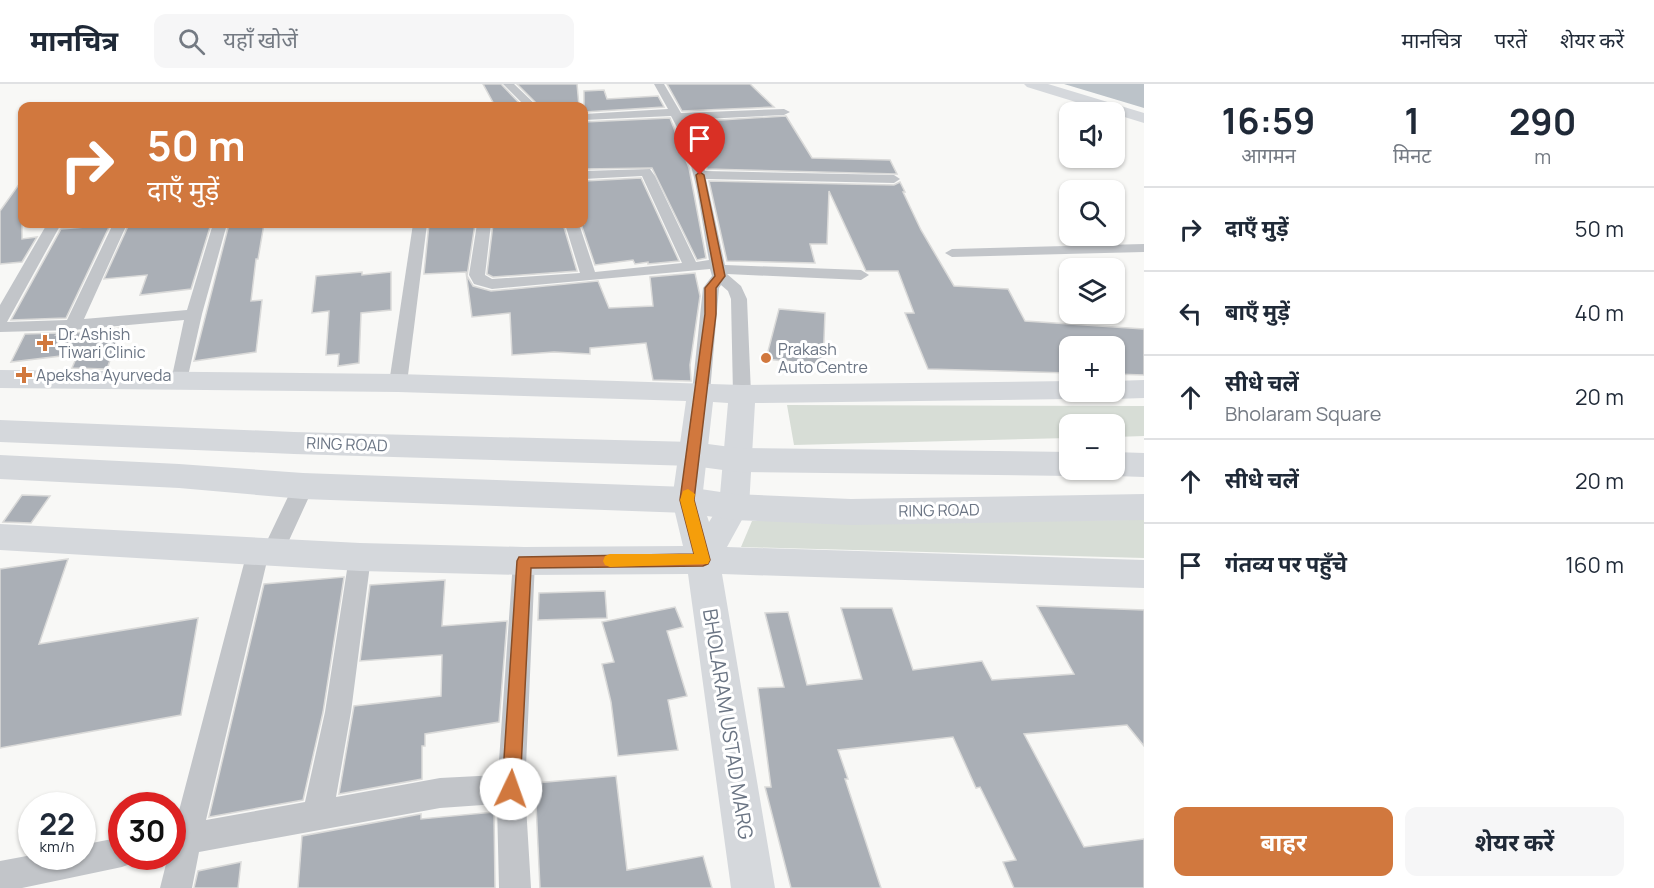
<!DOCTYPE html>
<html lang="hi">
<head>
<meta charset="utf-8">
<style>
	body { margin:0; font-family:Manrope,"Noto Sans Devanagari",sans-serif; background:#f6f6f7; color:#1f2937; height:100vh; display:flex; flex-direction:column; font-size:22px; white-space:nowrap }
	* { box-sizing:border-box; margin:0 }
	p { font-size:20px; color:#747a83 }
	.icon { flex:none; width:33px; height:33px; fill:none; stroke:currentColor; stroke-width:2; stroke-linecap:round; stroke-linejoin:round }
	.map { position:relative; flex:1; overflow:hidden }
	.drawer { display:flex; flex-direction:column; background:#fff; width:510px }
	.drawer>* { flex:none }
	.top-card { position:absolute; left:18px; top:18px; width:570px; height:126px; border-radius:12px; box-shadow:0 2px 4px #0004; background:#d1783e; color:#fff; overflow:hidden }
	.fabs { position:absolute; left:1059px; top:18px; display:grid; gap:12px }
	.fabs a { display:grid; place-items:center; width:66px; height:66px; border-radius:12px; background:#fff; box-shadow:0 2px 4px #0004; font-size:30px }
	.speed { position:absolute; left:18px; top:708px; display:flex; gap:12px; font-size:30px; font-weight:700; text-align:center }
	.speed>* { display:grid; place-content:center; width:78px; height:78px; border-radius:50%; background:#fff; box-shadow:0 2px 4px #0004; line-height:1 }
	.speed small { font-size:15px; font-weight:400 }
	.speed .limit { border:9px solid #d22; background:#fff; color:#111 }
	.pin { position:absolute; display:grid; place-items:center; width:51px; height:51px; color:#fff; margin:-62px -26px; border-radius:50% 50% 50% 0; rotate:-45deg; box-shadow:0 0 6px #0007 }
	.pin .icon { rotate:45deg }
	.me { position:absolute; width:66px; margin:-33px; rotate:3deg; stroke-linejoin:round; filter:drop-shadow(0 0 4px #0008) }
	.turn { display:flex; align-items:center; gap:21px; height:126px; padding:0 30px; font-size:27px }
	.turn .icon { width:78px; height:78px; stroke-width:2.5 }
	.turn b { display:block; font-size:42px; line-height:51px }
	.eta { display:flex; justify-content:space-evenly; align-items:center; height:102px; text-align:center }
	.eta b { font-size:36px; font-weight:700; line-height:42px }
	.cta { display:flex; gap:12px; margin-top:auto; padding:12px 30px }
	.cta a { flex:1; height:69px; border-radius:12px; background:#d1783e; color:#fff; font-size:24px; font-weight:700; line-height:69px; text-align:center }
	.cta a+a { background:#f6f6f7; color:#1f2937 }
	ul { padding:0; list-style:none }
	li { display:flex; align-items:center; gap:18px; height:84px; padding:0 30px; border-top:2px solid #e0e1e3 }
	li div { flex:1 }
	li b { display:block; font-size:22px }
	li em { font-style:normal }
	header { display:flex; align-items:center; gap:36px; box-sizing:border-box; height:84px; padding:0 30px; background:#fff; border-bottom:2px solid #e0e1e3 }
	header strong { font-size:28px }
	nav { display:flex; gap:33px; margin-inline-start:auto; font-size:21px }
	.search { width:420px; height:54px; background:#f6f6f7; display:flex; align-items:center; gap:15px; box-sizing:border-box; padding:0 21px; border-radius:12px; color:#747a83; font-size:22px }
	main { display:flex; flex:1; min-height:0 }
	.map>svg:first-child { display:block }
	.green { fill:#d7ddd6 }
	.water { fill:#bcc3c9 }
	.building { fill:#aaafb6; stroke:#dadad9; stroke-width:1.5 }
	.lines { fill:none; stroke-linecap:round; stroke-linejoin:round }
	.street { fill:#c2c5c9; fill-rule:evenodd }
	.secondary { fill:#d5d8dc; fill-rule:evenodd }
	.highway { fill:#d5d8dc; fill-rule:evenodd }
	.route { fill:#d1783e; stroke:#884e28; stroke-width:1.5 }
	.slow { fill:#f59e0b }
	.poi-dot { fill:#d1783e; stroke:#fff; stroke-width:2 }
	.labels { text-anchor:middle; stroke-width:6; stroke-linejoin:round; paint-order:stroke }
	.poi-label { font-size:16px; fill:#6b7584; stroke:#fff; text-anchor:start }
	.street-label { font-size:16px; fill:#6b7584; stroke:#fff }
	.near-street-label { font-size:20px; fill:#6b7584; stroke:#fff }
</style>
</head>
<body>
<header>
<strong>मानचित्र</strong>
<div class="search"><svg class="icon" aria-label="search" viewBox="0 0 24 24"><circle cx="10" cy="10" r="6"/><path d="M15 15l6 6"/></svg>यहाँ खोजें</div>
<nav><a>मानचित्र</a><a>परतें</a><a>शेयर करें</a></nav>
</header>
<main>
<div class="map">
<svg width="1144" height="804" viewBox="0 0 1144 804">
	<rect width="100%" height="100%" fill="#f8f8f6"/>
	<g class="green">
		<polygon points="787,321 1144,322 1144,352 1115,353 1114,340 1070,340 1069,354 794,361"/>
		<polygon points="1144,436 1144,474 741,463 752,437"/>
	</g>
	<polygon class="water" points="1064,0 1144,0 1144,24"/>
	<g class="building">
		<polygon points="483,0 501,0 522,22 495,22"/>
		<polygon points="517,0 577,0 579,22 539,22"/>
		<polygon points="667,0 750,0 774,23 682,27"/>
		<polygon points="604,6 607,15 658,12 664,23 584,28 584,7"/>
		<polygon points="786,32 812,74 890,76 897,90 707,85 696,50 689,38"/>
		<polygon points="670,34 689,84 706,174 697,176 652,84 584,85 584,38"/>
		<polygon points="641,94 679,177 648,180 648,178 635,180 633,176 595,181 581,140 584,140 584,97"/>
		<polygon points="22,96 22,155 37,153 22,178 0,180 0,127"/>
		<polygon points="709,97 894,101 900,98 905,108 903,108 921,146 954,202 1008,205 1025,237 1144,245 1144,291 1114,290 1114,262 1070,262 1070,289 928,285 905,229 914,229 898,187 866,187 829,107 827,160 810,160 815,179 727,177"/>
		<polygon points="129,140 211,140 191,205 140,211 147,191 104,195"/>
		<polygon points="229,140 264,140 258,175 256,175 251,217 262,216 256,268 194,277"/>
		<polygon points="429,140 475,140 467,192 473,202 491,207 598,197 609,224 653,222 650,193 695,189 700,212 690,281 691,297 653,296 646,259 590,264 590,270 554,268 512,271 510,229 472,233 466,188 424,190"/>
		<polygon points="493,140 563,140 577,187 493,193 487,190"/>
		<polygon points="110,141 66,234 11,236 61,145"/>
		<polygon points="362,188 362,191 391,188 391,226 361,229 359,279 338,282 339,270 326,271 329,227 312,229 316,192"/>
		<polygon points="779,225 825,229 823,281 766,275"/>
		<polygon points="121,244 107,285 72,284 78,270 11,278 25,250 58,249 56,251"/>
		<polygon points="22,411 50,412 31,439 3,438"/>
		<polygon points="68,475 39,560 198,534 181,631 0,664 0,485"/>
		<polygon points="344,493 323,628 303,716 209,733 264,500"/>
		<polygon points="445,496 442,542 507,537 499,638 425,650 425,662 422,662 422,695 339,710 354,622 441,612 442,571 360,577 370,501"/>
		<polygon points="605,507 607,534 538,536 539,509"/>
		<polygon points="1037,522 1144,526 1144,662 1127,641 1024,650 1084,763 1144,755 1144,804 1014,804 1003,778 1016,776 980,703 976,704 953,653 838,666 848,695 845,695 881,804 791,804 765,703 771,703 758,604 784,603 765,529 788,528 807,601 862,595 841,524 892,524 913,586 982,577 992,596 1074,590"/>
		<polygon points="675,523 683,543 667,547 687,612 668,616 678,666 618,672 611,618 602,580 614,578 602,538"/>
		<polygon points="616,692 627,786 703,772 712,804 540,804 535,699"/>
		<polygon points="494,728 495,804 298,804 302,752 421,730 421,735"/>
		<polygon points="241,778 238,804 194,804 198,787"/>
	</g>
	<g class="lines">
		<g class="street">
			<polygon points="503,0 514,0 537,22 525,22"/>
			<path d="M654,0H664L681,29L784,25L790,28L784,31L685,36L694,51L705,87L894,91L900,95L894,99L706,95L725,181L861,186L869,191L861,196L727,190L741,202L747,215L751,310L749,314L742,316L735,314L733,310L731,215L728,207L721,201L719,204L710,308L708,312L701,314L694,312L692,308L703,204L712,192L710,185L492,205L474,200L469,191L477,140H491L485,191L492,195L580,189L565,140H579L595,188L682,179L642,92L584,95V87L650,85L655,92L696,178L709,176C700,128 696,75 671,32L584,36V30L668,25Z"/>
			<polygon points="47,140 61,140 7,238 67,236 113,140 127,140 84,235 187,226 213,140 227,140 202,230 186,301 174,301 171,297 184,236 73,246 0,248 0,221"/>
			<polygon points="413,140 427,140 407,299 404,303 392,303 389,299"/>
			<polygon points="1144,160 1144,168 952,173 945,169 952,165"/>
			<polygon points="303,394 310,396 314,402 280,476 272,478 267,477 206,736 305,718 325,628 349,473 352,466 360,463 368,466 371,473 351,628 336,713 440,694 498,691 513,477 516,470 524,467 532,470 535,477 525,705 531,804 499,804 497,720 440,724 199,768 192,804 160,804 168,772 172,772 172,742 175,742 247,468 250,461 258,459 265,461 296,396"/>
			<polygon points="122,753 122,772 135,772 133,779 122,783 22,804 0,804 0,777 32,771 82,772 82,761"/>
		</g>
		<g class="secondary">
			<polygon points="1024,0 1048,0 1144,29 1144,39 1027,3"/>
			<path d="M0,286L398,290L742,301L1070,297V308H1082L1079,312L1070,315L755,319L749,423L727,463L1144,476V504L722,490L775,804H731L688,490L524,491L360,487L0,466V440L360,459L524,463L683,462L672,416L686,317L398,308L0,304ZM713,318L728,319L719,422L709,438L702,416Z"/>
			<polygon points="1144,296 1144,314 1114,315 1105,312 1102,308 1114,308 1114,297"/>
		</g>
		<g class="highway">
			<polygon points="0,336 294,348 693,358 738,364 1070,368 1070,386 1083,386 1081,388 1070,392 738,388 693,382 294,370 0,358"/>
			<polygon points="1114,368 1144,369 1144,393 1114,392 1103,388 1101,386 1114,386"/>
			<polygon points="0,371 179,380 303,389 687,403 734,410 851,415 1144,410 1144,436 851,441 734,436 687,429 303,415 179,404 0,395"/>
		</g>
	</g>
	<polygon class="route" points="700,88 704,91 725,192 716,204 716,230 694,416 710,476 708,480 703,482 531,484 520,705 518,712 511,715 504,712 502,705 517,477 519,473 694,470 680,416 705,230 705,204 715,192 696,91"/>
	<polygon class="slow" points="688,405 695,410 694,416 710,476 708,480 610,483 605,481 603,477 605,472 610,470 694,470 680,416 683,407"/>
	<g class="poi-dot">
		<path d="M42 250h6v6h6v6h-6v6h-6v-6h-6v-6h6z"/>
		<circle cx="766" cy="274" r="6"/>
		<path d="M21 282h6v6h6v6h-6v6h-6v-6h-6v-6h6z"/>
	</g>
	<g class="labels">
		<g class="poi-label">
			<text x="58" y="256">Dr. Ashish<tspan x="58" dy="18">Tiwari Clinic</tspan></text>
			<text x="778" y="271">Prakash<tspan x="778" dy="18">Auto Centre</tspan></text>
			<text x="36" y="297">Apeksha Ayurveda</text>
		</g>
		<g class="street-label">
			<text transform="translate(347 360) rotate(2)" y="6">RING ROAD</text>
			<text transform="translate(939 426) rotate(-1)" y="6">RING ROAD</text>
		</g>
		<g class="near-street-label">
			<text transform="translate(728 640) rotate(81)" y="7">BHOLARAM USTAD MARG</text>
		</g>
	</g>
</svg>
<div class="fabs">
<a><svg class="icon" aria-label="sound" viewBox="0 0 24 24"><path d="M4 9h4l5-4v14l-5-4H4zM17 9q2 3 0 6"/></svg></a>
<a><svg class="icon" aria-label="search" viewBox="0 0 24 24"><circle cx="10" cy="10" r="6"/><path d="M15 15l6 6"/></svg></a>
<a><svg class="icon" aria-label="layers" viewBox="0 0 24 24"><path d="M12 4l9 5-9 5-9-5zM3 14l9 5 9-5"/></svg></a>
<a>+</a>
<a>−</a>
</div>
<div class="speed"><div>22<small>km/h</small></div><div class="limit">30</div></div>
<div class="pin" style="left:700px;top:91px;background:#d93025"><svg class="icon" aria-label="arrive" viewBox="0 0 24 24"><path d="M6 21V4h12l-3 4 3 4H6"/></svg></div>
<svg class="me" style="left:511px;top:705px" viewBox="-20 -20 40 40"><circle r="19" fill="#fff"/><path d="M0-13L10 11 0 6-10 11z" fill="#d1783e"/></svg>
<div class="top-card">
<div class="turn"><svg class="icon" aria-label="right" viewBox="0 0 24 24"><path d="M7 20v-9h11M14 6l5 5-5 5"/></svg><div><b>50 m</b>दाएँ मुड़ें</div></div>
</div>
</div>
<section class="drawer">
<div class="eta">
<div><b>16:59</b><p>आगमन</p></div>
<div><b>1</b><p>मिनट</p></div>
<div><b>290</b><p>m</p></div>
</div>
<ul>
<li><svg class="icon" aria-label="right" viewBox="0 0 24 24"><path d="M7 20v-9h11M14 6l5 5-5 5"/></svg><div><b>दाएँ मुड़ें</b></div><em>50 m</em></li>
<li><svg class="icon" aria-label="left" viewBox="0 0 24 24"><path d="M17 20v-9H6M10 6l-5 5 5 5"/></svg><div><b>बाएँ मुड़ें</b></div><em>40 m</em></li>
<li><svg class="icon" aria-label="ahead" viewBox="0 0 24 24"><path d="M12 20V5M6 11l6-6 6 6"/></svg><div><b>सीधे चलें</b><p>Bholaram Square</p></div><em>20 m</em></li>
<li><svg class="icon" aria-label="ahead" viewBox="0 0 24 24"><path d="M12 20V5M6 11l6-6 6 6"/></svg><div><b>सीधे चलें</b></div><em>20 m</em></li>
<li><svg class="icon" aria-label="arrive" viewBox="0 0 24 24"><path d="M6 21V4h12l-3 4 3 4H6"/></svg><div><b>गंतव्य पर पहुँचे</b></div><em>160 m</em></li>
</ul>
<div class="cta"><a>बाहर</a><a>शेयर करें</a></div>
</section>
</main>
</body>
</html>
